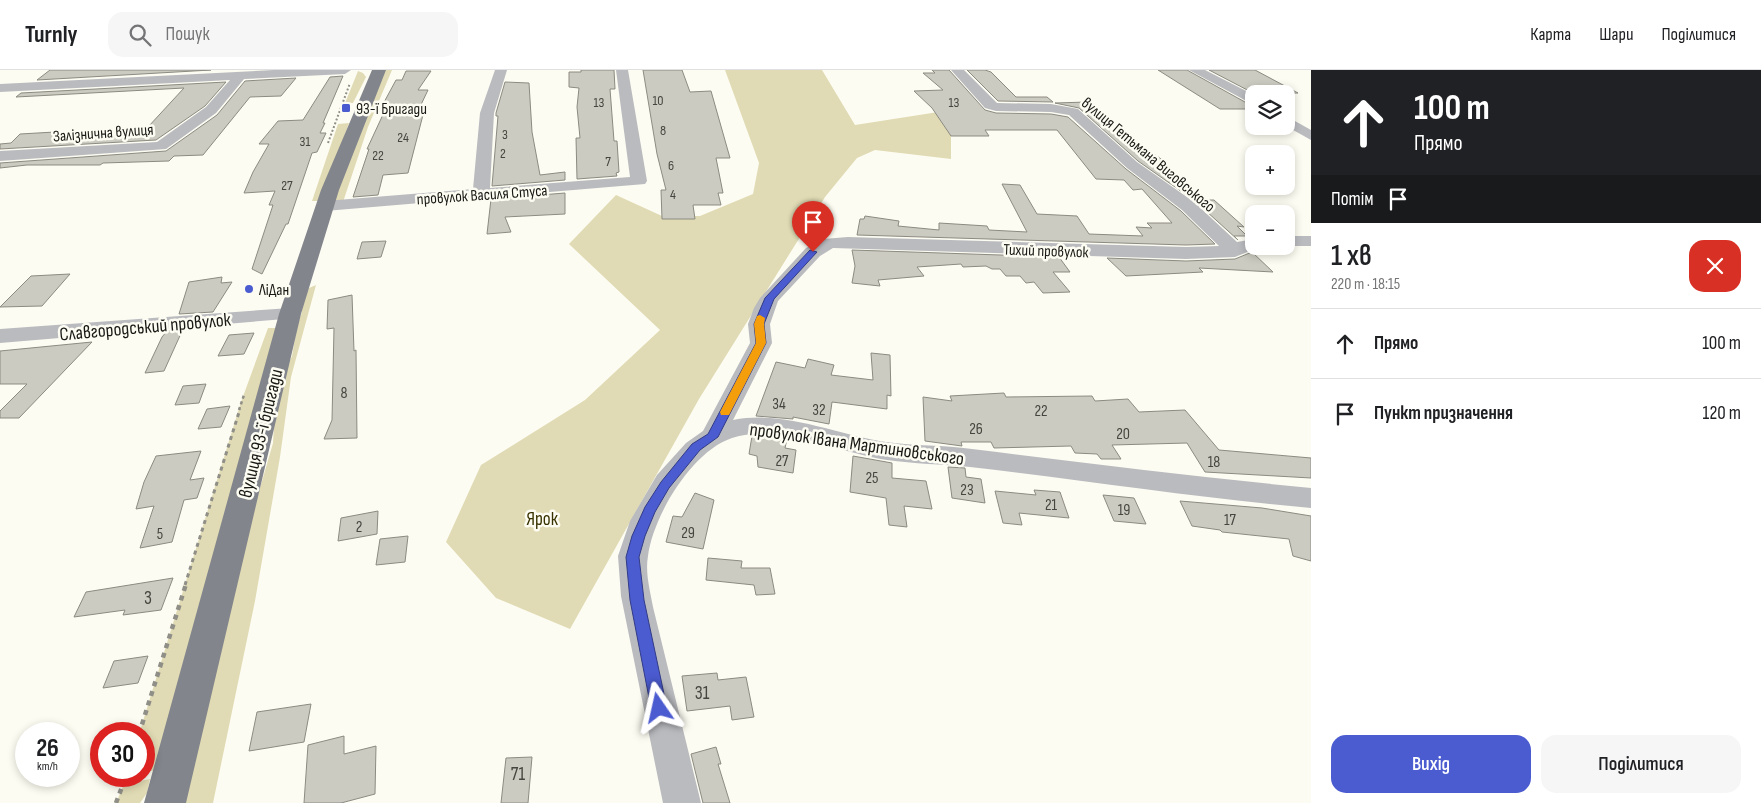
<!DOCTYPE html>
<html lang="uk">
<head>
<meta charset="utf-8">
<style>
	body { margin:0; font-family:"Sofia Sans Condensed",sans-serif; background:#f6f6f6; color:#202124; height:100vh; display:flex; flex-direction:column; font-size:19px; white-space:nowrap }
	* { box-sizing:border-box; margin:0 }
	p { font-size:16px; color:#757577 }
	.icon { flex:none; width:28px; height:28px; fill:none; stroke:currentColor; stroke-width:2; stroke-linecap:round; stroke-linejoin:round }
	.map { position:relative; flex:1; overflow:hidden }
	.details { display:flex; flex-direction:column; background:#fff; width:450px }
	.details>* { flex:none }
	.top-card { background:#202124; color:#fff; overflow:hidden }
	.buttons { position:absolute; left:1245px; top:15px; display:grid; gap:10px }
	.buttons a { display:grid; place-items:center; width:50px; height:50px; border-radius:10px; background:#fff; box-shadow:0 2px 8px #0003; font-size:25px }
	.speed { position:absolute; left:15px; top:652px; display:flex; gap:10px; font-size:25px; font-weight:700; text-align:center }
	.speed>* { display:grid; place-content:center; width:65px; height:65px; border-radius:50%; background:#fff; box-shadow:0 2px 8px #0003; line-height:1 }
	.speed small { font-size:12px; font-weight:400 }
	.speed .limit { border:8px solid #d22; background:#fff; color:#111 }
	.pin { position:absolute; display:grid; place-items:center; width:42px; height:42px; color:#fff; margin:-51px -21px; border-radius:50% 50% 50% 0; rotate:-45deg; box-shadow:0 0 5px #0007 }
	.pin .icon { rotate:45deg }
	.me { position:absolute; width:55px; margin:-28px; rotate:349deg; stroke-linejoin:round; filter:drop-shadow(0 0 4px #0008) }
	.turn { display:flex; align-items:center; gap:18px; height:105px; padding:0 20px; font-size:22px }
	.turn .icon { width:65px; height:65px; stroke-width:2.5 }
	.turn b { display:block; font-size:35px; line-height:42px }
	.then { display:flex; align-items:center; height:48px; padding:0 20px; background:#0003; gap:10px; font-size:19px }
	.round { display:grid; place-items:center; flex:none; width:52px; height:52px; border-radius:15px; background:#f6f6f6 }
	.summary { display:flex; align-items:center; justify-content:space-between; height:85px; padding:0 20px }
	h1 { font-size:30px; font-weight:600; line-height:38px }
	.button { display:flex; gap:10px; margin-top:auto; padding:10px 20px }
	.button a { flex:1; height:58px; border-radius:15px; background:#4b5bd0; color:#fff; font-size:20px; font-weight:600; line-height:58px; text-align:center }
	.button a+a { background:#f6f6f6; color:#202124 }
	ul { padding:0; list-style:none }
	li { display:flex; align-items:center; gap:15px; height:70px; padding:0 20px; border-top:1px solid #e0e0e0 }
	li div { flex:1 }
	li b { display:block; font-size:19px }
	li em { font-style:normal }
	header { display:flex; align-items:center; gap:30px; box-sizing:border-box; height:70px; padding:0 25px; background:#fff; border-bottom:1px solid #e0e0e0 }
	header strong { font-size:24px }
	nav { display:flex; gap:28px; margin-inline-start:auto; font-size:18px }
	.search { width:350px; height:45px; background:#f6f6f6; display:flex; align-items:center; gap:12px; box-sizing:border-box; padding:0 18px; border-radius:15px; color:#757577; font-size:19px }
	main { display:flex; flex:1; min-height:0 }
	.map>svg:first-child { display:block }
	.green { fill:#e0dbb4 }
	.building { fill:#cccbc1; stroke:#8c8b82 }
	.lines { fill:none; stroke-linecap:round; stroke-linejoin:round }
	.path-far3 { stroke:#8f8e87; stroke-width:2; stroke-dasharray:2 2; stroke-linecap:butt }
	.path-far2 { stroke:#8f8e87; stroke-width:2.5; stroke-dasharray:3 3; stroke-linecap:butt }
	.path-far1 { stroke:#8f8e87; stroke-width:3; stroke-dasharray:4 4; stroke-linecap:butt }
	.path { stroke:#8f8e87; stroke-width:4.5; stroke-dasharray:5 5; stroke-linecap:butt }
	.minor { fill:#babbbf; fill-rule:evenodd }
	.major { fill:#82858c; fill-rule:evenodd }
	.route { fill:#4b5bd0; stroke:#313b87 }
	.slow { fill:#f59e0b }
	.poi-dot { fill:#4b5bd0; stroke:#fdfcf2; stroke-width:2 }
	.labels { text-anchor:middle; stroke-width:5; stroke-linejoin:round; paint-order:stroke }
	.far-number-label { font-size:14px; fill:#464640 }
	.far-poi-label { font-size:16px; fill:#191915; stroke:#fdfcf2; text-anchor:start }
	.far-street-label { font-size:16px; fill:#191915; stroke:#fdfcf2 }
	.number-label { font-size:16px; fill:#464640 }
	.street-label { font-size:19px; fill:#191915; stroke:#fdfcf2 }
	.park-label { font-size:19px; fill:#383200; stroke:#fdfcf2 }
	.near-number-label { font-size:19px; fill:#464640 }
</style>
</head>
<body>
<header>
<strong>Turnly</strong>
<div class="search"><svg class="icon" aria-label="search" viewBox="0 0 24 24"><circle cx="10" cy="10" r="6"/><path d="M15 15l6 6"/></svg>Пошук</div>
<nav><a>Карта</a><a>Шари</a><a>Поділитися</a></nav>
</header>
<main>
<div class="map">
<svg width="1311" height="733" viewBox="0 0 1311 733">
	<rect width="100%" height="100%" fill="#fdfcf2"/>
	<g class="green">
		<polygon points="383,0 392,0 368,57 343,132 331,133"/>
		<polygon points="725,0 822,0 855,55 951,40 951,89 875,80 857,88 825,127 699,329 570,559 496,528 446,472 481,395 585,330 660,260 569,174 616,125 662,146 700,146 753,124 759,93"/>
		<polygon points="358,1 363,3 366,7 353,33 345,33"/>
		<polygon points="349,53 321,131 312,131 338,54"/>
		<polygon points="316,215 291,307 280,387 255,531 213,733 184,733 249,456 273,373 275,340 286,298 292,286 297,256 302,242 301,234 309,218"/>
		<polygon points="268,258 278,258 158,700 144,702 144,664 139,664 241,332"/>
		<polygon points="150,709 147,723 140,733 116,733 124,714"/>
	</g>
	<g class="building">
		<polygon points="50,0 211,0 37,10"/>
		<polygon points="581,0 614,0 615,19 610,19 614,71 617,71 619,102 616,103 617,106 577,109 576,68 580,68 577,37 579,18 569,17 569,2 581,2"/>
		<polygon points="643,0 682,0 690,22 711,21 730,88 716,88 723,123 718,123 721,135 693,135 695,149 662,149 661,120 666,120 657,84"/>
		<polygon points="932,0 949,0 985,40 996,43 1051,44 1068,47 1126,99 1181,141 1215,174 1186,175 857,165 860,149 864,149 865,146 899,151 898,156 939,160 939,153 987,156 989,160 1027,162 1002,114 1020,115 1037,144 1077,146 1089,164 1143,166 1136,157 1152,158 1147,153 1172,153 1142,119 1133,120 1124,110 1096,109 1057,60 985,60 989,66 951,66 932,38 914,21 943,20 923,3 935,3"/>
		<polygon points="967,0 985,0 991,2 1016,27 1047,27 1053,32 998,31"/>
		<polygon points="1158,0 1187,0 1254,37 1254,39 1220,39"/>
		<polygon points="1209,0 1255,0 1298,23 1255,24"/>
		<polygon points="406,1 431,1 418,20 428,20 418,41 424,41 408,103 383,105 378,125 353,127 369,79 367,79 387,36 382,36 396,10 402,10"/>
		<polygon points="343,6 323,53 325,53 320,63 326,63 317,82 312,83 288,154 286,154 262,204 252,199 273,135 269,135 275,121 244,123 253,102 269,74 259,74 278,51 303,50 330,7"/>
		<polygon points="296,8 281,26 250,27 203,85 174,86 169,91 103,93 100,95 27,95 0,98 0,93 166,81 217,45 245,11"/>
		<polygon points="226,12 205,36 156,70 0,79 0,74 11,73 20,64 55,62 52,65 140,60 143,57 148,57 184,18 16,27 21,23"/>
		<polygon points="505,12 529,13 532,62 540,105 565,102 565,110 492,116 498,46 496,46 496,43"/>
		<polygon points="1087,32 1132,73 1137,72 1164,91 1203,130 1214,130 1244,157 1237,156 1247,166 1234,166 1238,170 1195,131 1138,91 1079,38 1055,33"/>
		<polygon points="565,123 565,144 505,147 511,162 487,164 491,129"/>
		<polygon points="386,171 381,187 357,189 362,172"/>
		<polygon points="852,180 1059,187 1070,202 1053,202 1070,222 1043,223 1034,212 1026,213 1020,206 1006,206 1000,199 992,199 986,196 963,197 961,194 917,197 924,206 878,210 880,216 852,213 855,196"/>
		<polygon points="1252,182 1273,202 1199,198 1203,202 1126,206 1107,188 1186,191 1235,189"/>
		<polygon points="70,204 42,236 0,237 31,206"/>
		<polygon points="222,207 221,213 232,212 213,242 179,244 189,212"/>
		<polygon points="352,225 354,281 356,280 357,368 324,369 332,350 334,258 327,259 328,230"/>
		<polygon points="183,259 164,301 145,303 162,267 167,261"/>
		<polygon points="254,263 244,284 218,286 229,265"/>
		<polygon points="92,272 19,348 0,348 0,341 27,314 0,314 0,281"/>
		<polygon points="871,283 890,285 891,326 887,325 887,339 832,332 829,354 793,347 793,349 756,346 776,292 805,298 808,289 834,295 831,305 873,310"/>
		<polygon points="206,314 199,333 175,335 183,316"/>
		<polygon points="1004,323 1006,327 1092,326 1095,331 1128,329 1139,342 1185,340 1219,380 1311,388 1311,408 1205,402 1187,373 1112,375 1121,389 1101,389 1097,384 1075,383 1071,376 994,378 991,372 961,372 962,376 925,371 923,327 952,331 950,326"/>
		<polygon points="230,336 221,357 198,359 207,339"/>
		<polygon points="752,366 787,369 785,378 796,380 793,403 758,397 757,386 749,384"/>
		<polygon points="201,381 190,410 204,408 197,428 184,430 172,472 140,478 154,436 136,439 144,412 156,386"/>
		<polygon points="853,386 892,393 892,408 926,411 932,439 904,436 907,457 889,455 886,428 850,422"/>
		<polygon points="948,397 965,398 966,407 981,409 985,433 952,428"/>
		<polygon points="1034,420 1060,422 1069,448 1019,443 1022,455 1003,453 995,421 1036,425"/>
		<polygon points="695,423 714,430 703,479 666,472 673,446 682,447"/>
		<polygon points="1103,425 1134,428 1146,454 1114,451"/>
		<polygon points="1180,431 1262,438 1311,446 1311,491 1293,486 1289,469 1222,462 1220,460 1192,456"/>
		<polygon points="378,441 377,464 338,471 341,448"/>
		<polygon points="408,466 405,492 376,495 380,469"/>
		<polygon points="708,488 742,491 741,498 770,498 775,524 756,525 754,515 706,510"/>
		<polygon points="173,508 161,540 123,545 125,540 74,547 86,522"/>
		<polygon points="148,586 138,613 103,618 114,591"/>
		<polygon points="717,603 718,610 746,607 754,647 732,650 730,636 687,641 682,606"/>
		<polygon points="311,634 304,672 249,681 257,642"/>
		<polygon points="344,666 344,684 376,676 375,724 341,733 304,733 308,675"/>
		<polygon points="716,677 721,694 718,694 730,733 703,733 691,684"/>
		<polygon points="532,687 528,733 501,733 506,688"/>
	</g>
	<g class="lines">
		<polyline class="path-far3" points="328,73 350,13"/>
		<polyline class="path-far2" points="239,340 244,325"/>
		<polyline class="path-far1" points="185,515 240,339"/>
		<g class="path">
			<polyline points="139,664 186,514"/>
			<polyline points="126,709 142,706"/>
			<polyline points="116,733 126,706"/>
		</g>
		<g class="minor">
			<polygon points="274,0 351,0 345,4 244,9 216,43 166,79 0,91 0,81 157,72 206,37 230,10 0,22 0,14"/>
			<polygon points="495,0 507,0 494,43 490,118 630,107 616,0 628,0 647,111 645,114 325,141 319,140 317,136 319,132 325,131 473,119 480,43"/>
			<path d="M951,0H964L997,33L1051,34L1078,39L1137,92L1194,132L1237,172L1254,169V176H1262L1235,187L1186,189L833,178L820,186L778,231L770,254L772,273L733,350C785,340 835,364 886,372C914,376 944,375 972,379C1085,393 1198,407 1311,418V438C1197,428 1084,410 970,397C942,394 914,394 887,390C844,384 773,353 732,368C692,381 653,446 648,486C645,503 650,520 653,537L701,733H663L621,526L618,486L630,451L657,405L686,373L703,361L750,273L748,254L754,238L760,228L806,178L823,169L848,167L1186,177L1219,176L1182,140L1127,98L1069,45L1051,42L996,41L985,38Z"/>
			<polygon points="1189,0 1205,0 1254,25 1254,35"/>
			<polygon points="1286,46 1311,60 1311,70 1286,56"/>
			<polygon points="1286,166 1311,166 1311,176 1285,176"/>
			<polygon points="290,238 297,240 300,244 297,248 0,273 0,259"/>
		</g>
		<polygon class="major" points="372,0 386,0 339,120 301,244 186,733 144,733 279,244 321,120"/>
	</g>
	<polygon class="route" points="810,180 817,182 774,229 764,254 766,273 718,367 700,380 669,418 655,442 645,466 639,487 644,530 667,638 665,643 659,645 653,643 651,638 630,530 626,487 632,466 645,437 661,412 692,374 708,364 756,273 754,254 765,228"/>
	<polygon class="slow" points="760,245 765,248 764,254 766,273 729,345 721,345 720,342 756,273 754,254 757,246"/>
	<g class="poi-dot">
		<rect x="341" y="33" width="10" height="10" rx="2.5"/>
		<circle cx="249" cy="219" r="5"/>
	</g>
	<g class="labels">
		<g class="far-number-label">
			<text x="658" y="35">10</text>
			<text x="599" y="37">13</text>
			<text x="954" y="37">13</text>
			<text x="663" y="65">8</text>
			<text x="505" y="69">3</text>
			<text x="403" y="72">24</text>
			<text x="305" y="76">31</text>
			<text x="503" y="88">2</text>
			<text x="378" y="90">22</text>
			<text x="608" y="96">7</text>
			<text x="671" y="100">6</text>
			<text x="287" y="120">27</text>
			<text x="673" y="129">4</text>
		</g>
		<g class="far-poi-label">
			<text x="356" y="44">93-ї Бригади</text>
			<text x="259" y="225">ЛіДан</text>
		</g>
		<g class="far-street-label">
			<text transform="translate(103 62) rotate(-4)" y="6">Залізнична вулиця</text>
			<text transform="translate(1149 84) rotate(40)" y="6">вулиця Гетьмана Виговського</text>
			<text transform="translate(482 124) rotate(-4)" y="6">провулок Василя Стуса</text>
			<text transform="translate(1046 180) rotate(2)" y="6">Тихий провулок</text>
		</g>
		<g class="number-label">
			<text x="344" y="328">8</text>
			<text x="779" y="339">34</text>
			<text x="819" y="345">32</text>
			<text x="1041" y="346">22</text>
			<text x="976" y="364">26</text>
			<text x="1123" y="369">20</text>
			<text x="782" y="396">27</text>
			<text x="1214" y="397">18</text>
			<text x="872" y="413">25</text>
			<text x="967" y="425">23</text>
			<text x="1051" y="440">21</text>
			<text x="1124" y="445">19</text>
			<text x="1230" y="455">17</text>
			<text x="359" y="462">2</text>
			<text x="688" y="468">29</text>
			<text x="160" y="469">5</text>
		</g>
		<g class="street-label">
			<text transform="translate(145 256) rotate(-5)" y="7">Славгородський провулок</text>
			<text transform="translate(260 363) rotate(-76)" y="7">вулиця 93-ї бригади</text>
			<text transform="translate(857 373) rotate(8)" y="7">провулок Івана Мартиновського</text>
		</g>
		<g class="park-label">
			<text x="542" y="455">Ярок</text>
		</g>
		<g class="near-number-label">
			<text x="148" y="534">3</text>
			<text x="702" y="629">31</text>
			<text x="518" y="710">71</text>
		</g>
	</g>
</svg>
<div class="buttons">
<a><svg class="icon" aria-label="layers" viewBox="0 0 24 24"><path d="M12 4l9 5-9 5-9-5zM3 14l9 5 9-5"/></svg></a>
<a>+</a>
<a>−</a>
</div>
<div class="speed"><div>26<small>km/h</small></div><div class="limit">30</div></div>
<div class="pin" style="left:813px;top:182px;background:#d93025"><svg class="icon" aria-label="arrive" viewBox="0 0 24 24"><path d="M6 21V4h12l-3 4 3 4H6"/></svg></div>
<svg class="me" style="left:659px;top:638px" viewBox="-20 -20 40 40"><path d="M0-17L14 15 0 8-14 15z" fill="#4b5bd0" stroke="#fff" stroke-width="4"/></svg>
</div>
<section class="details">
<div class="top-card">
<div class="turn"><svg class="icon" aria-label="ahead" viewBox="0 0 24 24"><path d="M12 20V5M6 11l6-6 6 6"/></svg><div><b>100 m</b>Прямо</div></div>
<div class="then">Потім<svg class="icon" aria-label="arrive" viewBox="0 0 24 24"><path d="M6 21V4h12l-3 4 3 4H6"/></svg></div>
</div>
<div class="summary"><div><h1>1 хв</h1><p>220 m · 18:15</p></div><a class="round" style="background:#d93025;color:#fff"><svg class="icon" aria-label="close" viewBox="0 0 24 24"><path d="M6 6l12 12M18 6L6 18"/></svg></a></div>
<ul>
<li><svg class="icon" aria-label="ahead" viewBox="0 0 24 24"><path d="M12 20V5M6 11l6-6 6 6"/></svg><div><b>Прямо</b></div><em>100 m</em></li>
<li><svg class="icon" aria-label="arrive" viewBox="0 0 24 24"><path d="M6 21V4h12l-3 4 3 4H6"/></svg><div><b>Пункт призначення</b></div><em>120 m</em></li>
</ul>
<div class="button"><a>Вихід</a><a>Поділитися</a></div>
</section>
</main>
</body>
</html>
